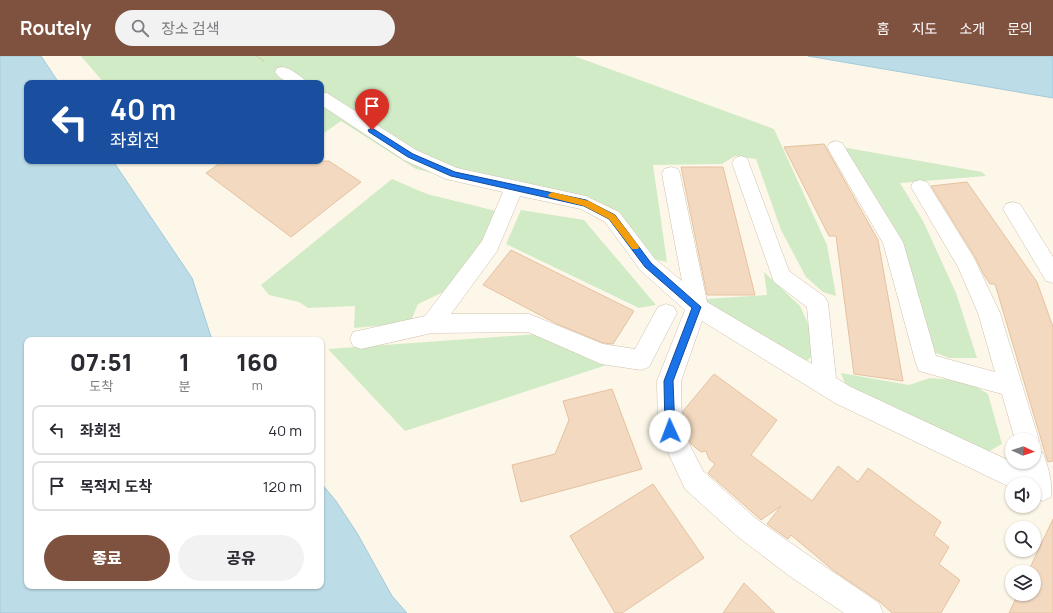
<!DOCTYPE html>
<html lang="ko">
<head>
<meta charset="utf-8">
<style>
	body { margin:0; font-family:Manrope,"Noto Sans KR",sans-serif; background:#f2f2f3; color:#2b2b33; height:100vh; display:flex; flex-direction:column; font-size:15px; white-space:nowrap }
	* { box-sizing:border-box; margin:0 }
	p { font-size:13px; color:#7c7c81 }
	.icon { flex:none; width:22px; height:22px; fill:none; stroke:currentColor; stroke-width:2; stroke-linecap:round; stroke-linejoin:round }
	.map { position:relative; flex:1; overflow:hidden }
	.panel { position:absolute; left:24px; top:281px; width:300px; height:252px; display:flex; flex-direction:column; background:#fff; border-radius:8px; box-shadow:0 1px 3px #0004 }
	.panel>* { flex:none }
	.banner { position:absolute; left:24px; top:24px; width:300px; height:84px; border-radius:8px; box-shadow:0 1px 3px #0004; background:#1a4fa0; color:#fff; overflow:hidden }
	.needle { width:26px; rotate:93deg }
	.buttons { position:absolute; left:1005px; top:377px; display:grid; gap:8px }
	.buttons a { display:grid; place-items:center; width:36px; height:36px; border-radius:50%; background:#fff; box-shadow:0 1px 3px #0004; font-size:20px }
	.pin { position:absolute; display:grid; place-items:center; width:34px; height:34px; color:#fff; margin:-41px -17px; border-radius:50% 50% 50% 0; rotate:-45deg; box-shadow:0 0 4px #0007 }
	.pin .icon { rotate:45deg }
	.me { position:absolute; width:44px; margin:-22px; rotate:358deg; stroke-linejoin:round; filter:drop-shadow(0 0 3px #0008) }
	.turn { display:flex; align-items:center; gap:14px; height:84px; padding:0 20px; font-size:18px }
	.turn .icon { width:52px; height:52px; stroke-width:2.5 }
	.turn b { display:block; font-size:28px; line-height:34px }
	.eta { display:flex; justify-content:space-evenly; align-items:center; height:68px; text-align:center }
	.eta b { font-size:24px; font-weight:800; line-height:28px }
	.button { display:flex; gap:8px; margin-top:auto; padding:8px 20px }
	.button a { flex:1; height:46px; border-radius:24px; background:#7f513f; color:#fff; font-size:16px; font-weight:800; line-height:46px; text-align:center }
	.button a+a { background:#f2f2f3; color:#2b2b33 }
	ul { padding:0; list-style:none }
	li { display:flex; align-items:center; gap:12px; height:50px; margin:0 8px 6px; padding:0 12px; border:2px solid #e1e1e2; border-radius:8px }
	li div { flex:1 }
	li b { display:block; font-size:15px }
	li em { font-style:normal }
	header { display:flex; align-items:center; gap:24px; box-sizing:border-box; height:56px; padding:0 20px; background:#7f513f; color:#fff }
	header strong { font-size:19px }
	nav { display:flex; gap:22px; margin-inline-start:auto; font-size:14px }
	.search { width:280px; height:36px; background:#f2f2f3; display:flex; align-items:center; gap:10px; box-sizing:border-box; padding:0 14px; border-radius:22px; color:#7c7c81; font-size:15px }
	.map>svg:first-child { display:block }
	.green { fill:#d1ebc6 }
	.water { fill:#bcdce7; stroke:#a3cad9 }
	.building { fill:#f2d9c0; stroke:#e5c2a0 }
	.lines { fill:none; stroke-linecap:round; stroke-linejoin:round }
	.minor-casing { stroke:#cfc0ae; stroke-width:1 }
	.path { stroke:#d8bda3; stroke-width:2; stroke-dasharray:1 2.5; stroke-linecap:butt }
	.minor { fill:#fff; fill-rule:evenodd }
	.route { fill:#1a73e8; stroke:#114b97 }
	.slow { fill:#f59e0b }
</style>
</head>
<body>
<header>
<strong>Routely</strong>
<div class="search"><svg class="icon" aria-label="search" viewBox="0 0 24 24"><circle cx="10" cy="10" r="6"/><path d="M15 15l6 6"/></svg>장소 검색</div>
<nav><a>홈</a><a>지도</a><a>소개</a><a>문의</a></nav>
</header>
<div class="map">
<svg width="1053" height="557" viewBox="0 0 1053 557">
	<rect width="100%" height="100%" fill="#fdf7e9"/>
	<g class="green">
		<polygon points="81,0 574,0 774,73 827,189 836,240 823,236 806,221 781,174 756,103 735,100 722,108 653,109 667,206 650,202 611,156 484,129 416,113 341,65 321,79 321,27 104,27"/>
		<polygon points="842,91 982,116 986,120 900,127 923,165 956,237 977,302 949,302 931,295"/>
		<polygon points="392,123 427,138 496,155 486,185 450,233 418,248 410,267 354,272 355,250 308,252 299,246 269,239 261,229"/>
		<polygon points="521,154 584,164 656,249 639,252 506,188"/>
		<polygon points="764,216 800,250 810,272 814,299 805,306 710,251 705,243 767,239"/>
		<polygon points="538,278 616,306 405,375 328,293"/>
		<polygon points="841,317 909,329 930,322 967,325 988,338 1002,388 984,398 846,331"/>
	</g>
	<g class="water">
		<polygon points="0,0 41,0 59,27 27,27 27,105 113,105 192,222 212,284 27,284 27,530 321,530 321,427 336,445 357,477 392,540 407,557 0,557"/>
		<polygon points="808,0 1053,0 1053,42"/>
	</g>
	<g class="building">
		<polygon points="824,88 878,184 903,325 854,318 836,180 829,180 784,91"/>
		<polygon points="223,105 329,105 361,126 291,181 206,117"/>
		<polygon points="681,111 723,111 755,239 707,239"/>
		<polygon points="967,126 1037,226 1053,271 1053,405 1048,406 1046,400 995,228 990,228 984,219 975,201 931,130"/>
		<polygon points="511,194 634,255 613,288 603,287 557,268 483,229"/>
		<polygon points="714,318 777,364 751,399 812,445 838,410 858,426 868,412 941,466 934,479 949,491 939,508 960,524 941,557 892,557 880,546 834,515 791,479 788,483 767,468 781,450 761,464 708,417 715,408 709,403 706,395 701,396 691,388 683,374 683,355"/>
		<polygon points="612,333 642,413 521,446 512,409 555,398 569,364 563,345"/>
		<polygon points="653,428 704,502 622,557 615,557 570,480"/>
		<polygon points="1053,463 1053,557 1009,557 1018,538 1034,538 1034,516 1028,516"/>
		<polygon points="744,527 775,557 723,557"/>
	</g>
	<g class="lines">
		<g class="minor-casing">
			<g id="minor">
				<path d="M283,11C291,13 302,20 307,27C294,27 283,28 275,16L277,12Z"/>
				<path d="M321,36L327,37L416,94L457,112L586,140L619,156L655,203L682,225L662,118L664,113L671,111L678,113L680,118L707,246L812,308L807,251L774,226L732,107L735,102L741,100L747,102L789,215L825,241L828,247L836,322L851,331L1023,411L1022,406H1034V394L1043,397C1048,410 1053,427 1051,441L1042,445L1034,441V428H1012V432L835,347L702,265L681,325L682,374L703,415L755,462L808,499L879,547L883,557H844L788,519L737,480L685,433L658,375L657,325L685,254L641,215L605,166L581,153L520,140L497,195L451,258H529L603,288L635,293L658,251L666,248L674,251L677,257L649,311L641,314L601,308L528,276L432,277L361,293L353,290L350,283L353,276L425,260L482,185L503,136L446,123L404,104L321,49Z"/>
				<polygon points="836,85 842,87 903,186 936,300 995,316 978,257 958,211 911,131 913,126 920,124 927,126 974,202 1000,257 1039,384 1036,392 1034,393 1034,384 1015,384 1002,338 919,315 916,308 883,187 827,91 830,87"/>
				<polygon points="1013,146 1020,148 1053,201 1053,227 1046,225 1003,153 1006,148"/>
			</g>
		</g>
		<polyline class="path" points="257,0 265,6"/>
		<use href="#minor" class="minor"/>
	</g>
	<polygon class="route" points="372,72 413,98 455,116 586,144 615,159 651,207 701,251 673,325 675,375 674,378 670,380 667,378 665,375 664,325 692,252 645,211 609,163 584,150 451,120 408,101 369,76 368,74"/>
	<polygon class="slow" points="552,136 589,145 615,159 638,189 639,191 638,193 632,193 609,163 584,150 549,141 548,139"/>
</svg>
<div class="buttons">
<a><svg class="needle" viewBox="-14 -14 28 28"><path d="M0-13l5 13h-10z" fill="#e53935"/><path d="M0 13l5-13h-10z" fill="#7c7c81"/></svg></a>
<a><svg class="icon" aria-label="sound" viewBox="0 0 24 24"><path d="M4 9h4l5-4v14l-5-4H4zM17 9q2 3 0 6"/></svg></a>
<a><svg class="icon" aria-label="search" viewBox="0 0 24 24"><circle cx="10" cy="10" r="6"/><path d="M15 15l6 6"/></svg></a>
<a><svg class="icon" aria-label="layers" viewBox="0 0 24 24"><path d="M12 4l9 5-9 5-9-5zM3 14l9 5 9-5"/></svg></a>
</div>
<div class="pin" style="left:372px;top:74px;background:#d93025"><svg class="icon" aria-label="arrive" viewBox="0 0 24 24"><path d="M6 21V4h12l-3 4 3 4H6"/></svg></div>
<svg class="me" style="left:670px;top:375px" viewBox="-20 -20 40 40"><circle r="19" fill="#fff"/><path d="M0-13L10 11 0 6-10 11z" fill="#1a73e8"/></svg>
<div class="banner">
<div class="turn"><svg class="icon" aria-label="left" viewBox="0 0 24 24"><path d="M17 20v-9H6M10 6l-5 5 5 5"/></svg><div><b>40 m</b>좌회전</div></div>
</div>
<section class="panel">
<div class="eta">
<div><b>07:51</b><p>도착</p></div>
<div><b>1</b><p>분</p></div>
<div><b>160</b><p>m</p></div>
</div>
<ul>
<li><svg class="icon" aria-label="left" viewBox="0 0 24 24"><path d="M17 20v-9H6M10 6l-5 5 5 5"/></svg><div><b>좌회전</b></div><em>40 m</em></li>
<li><svg class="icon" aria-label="arrive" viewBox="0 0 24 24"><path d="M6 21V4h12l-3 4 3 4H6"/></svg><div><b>목적지 도착</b></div><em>120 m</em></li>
</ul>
<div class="button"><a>종료</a><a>공유</a></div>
</section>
</div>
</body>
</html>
